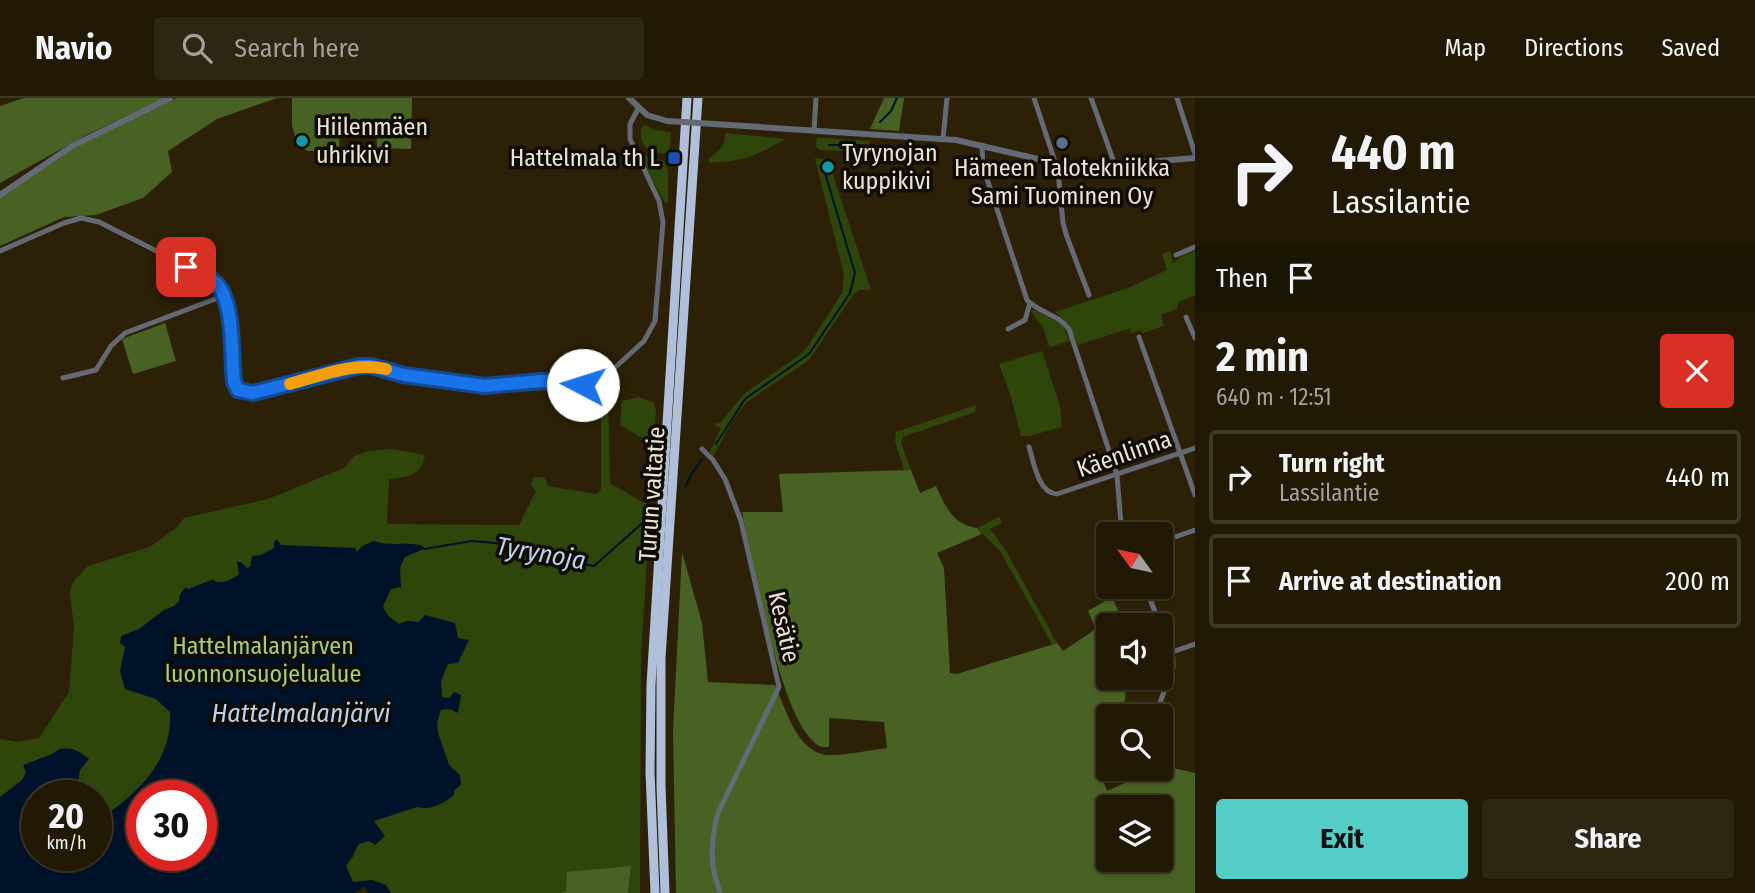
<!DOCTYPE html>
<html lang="en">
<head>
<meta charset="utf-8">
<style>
	body { margin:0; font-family:"Fira Sans Condensed",sans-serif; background:#2d2613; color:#f1f3f6; height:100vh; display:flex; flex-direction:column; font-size:26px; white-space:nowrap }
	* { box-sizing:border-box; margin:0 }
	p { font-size:23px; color:#a2a09a }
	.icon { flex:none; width:38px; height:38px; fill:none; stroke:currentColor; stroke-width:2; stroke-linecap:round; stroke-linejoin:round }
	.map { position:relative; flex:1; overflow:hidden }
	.panel { display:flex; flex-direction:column; background:#211904; width:560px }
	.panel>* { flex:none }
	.top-card { background:#211904; color:#f1f3f6; overflow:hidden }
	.needle { width:46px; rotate:303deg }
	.tools { position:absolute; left:1096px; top:424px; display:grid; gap:14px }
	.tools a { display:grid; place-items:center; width:77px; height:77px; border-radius:7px; background:#211904; box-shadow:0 2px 5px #0004,0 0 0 2px #3e3826; font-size:35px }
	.speed { position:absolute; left:21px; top:682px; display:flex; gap:14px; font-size:35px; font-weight:700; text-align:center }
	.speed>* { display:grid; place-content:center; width:91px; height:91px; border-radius:50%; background:#211904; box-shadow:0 2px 5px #0004,0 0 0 2px #3e3826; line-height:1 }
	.speed small { font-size:18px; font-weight:400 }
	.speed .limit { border:10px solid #d22; background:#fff; color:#111 }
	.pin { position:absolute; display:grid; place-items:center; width:60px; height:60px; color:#fff; margin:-30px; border-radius:14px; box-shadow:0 4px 10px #0006 }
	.me { position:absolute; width:77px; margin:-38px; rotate:275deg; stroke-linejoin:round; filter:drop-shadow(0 0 5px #0008) }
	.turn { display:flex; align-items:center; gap:24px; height:147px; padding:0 21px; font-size:32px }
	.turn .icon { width:91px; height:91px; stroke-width:2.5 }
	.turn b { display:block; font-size:49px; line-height:60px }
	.then { display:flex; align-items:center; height:66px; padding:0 21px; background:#0003; gap:14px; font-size:26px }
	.round { display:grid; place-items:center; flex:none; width:74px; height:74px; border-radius:7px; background:#2d2613 }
	.head { display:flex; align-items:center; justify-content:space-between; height:119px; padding:0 21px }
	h1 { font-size:42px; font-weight:700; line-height:52px }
	.button { display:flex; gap:14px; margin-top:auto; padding:14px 21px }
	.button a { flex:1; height:80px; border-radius:7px; background:#54cdc7; color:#111; font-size:28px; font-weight:700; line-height:80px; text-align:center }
	.button a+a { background:#2d2613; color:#f1f3f6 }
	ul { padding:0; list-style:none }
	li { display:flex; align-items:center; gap:21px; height:94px; margin:0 14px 10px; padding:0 7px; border:4px solid #3e3826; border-radius:7px }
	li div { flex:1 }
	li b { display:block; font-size:26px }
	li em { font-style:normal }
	header { display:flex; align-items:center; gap:42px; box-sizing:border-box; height:98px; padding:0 35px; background:#211904; border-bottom:2px solid #3e3826 }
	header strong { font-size:33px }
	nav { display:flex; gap:38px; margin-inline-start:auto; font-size:24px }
	.search { width:490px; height:63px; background:#2d2613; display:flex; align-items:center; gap:18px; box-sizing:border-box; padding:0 24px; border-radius:7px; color:#a2a09a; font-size:26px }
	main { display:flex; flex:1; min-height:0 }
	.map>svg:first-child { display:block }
	.green { fill:#2f460a; fill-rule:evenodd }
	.forest { fill:#476222; fill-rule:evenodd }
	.water { fill:#00122a; fill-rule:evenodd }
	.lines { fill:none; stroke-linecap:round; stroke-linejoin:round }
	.stream { stroke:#00122a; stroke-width:2 }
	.minor { stroke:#636a75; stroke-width:5 }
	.tertiary { stroke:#636a75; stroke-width:6 }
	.trunk { stroke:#b0bfda; stroke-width:9 }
	.tertiary-bridge { stroke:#636a75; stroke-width:6 }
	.route-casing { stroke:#114b97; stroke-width:18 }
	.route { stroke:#1a73e8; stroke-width:12 }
	.slow { stroke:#f59e0b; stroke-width:12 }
	.culture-dot { fill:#0f9aa8; stroke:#110c03; stroke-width:2.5 }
	.service-dot { fill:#5c6f8a; stroke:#110c03; stroke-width:2.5 }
	.transit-dot { fill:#1a4fb4; stroke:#110c03; stroke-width:2.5 }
	.labels { text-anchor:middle; stroke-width:7; stroke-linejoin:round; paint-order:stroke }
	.poi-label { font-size:24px; fill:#ebe4d4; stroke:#110c03; text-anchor:start }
	.street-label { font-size:24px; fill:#ebe4d4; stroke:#110c03 }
	.park-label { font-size:24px; fill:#a5cf74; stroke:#110c03 }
	.water-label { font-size:26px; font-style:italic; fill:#b7d3f0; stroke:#110c03 }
</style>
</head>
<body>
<header>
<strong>Navio</strong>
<div class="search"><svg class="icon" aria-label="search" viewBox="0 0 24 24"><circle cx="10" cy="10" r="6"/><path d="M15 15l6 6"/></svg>Search here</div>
<nav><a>Map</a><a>Directions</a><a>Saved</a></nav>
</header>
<main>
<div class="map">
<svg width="1195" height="795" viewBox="0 0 1195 795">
	<rect width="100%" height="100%" fill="#2c2106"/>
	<g class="green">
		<path d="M645,27L655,32L671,34L669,55C652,57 638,49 641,30Z"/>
		<path d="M726,35L785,41C754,59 745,63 709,65V60C720,53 724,48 726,35Z"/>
		<polygon points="817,40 823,40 870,43 869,48 862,50 862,54 820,52 816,49"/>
		<polygon points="644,57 664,63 668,73 668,105 665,105 640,60"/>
		<polygon points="815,60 828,62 871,192 859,192 853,197 809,262 747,304 733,322 713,359 710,354 721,330 714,327 721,324 744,296 802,255 808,248 842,195 844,176"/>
		<polygon points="1170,153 1173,165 1183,157 1195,153 1195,197 1178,204 1177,211 1161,217 1164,228 1143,235 1140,232 1129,236 1131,230 1078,247 1069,226 1055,214 1128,190 1167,172 1162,156"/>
		<polygon points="1034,212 1063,227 1070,243 1050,249 1042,228 1031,213"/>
		<polygon points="1042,253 1060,308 1062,329 1029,338 1021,338 1011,299 999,266"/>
		<path d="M638,299L653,304L656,312L641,560L640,795H628L631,769L562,795H391V793L353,785L346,768L356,755L339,758L336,795H0V641L18,644L39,640L69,594L74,529L70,494L73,484L88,468L150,449L176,430L184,420L268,401L344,370L354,358L368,353L392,351L425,357C422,378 407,379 389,381L387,426L519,427L536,393L531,387L533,380L545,379L548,388L596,396L601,392V301H608L610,385L644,405L649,344L620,327L622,303ZM37,698H96V758H37ZM142,698H201V758H142Z"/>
		<polygon points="976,307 975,314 903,339 901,345 911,372 904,372 895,343 896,334"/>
		<polygon points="999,419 1002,425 990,431 1005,451 1057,545 1052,546 1000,453 977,430"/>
	</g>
	<g class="forest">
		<polygon points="24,0 165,0 88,36 0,85 0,8"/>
		<polygon points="176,0 277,0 217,21 168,53 172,74 143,100 96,117 64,119 0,148 0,99 75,49"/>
		<polygon points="292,0 412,0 411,51 377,50 376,26 344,26 340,32 339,49 325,53 307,53 296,43 292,27"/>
		<polygon points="884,0 904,0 899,33 870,31"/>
		<polygon points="165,225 176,263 133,276 122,241"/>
		<path d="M911,372L920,395L936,388C945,408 953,427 977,430L982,436L937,455L944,470L950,575L957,576L1057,545L1063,553L1096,531L1088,513L1112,499L1124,526L1108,527V533L1102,535L1108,551V579H1127L1125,602L1118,618H1108V624L1099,628L1105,648L1108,647V659L1096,664L1107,693L1163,668L1195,675V795H676L673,632L682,454L702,525L708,584L775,587C786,611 798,658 831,657C850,657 869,652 887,650L884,624L829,620V649C823,649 819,649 814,644C779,614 753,464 742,414H783L779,376ZM1108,709H1160V761H1108Z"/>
		<polygon points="631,768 628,795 562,795 566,793 567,774"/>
	</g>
	<path class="water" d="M277,441L281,447L355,450L357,454L362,448L374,443C390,449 407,443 423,448L424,451L405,459L400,470L401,489L391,491L383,508C386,517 391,520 399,526L407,523L419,524L425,517L455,525L458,540L469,542L458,565L448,566L441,583L442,599L449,600L454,594L461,597L458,615L450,611L441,612L437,625L438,635L449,667L460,677L461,686L454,693V697C445,705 430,713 417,709L374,723L385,738L375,747L369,743L359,746L346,768L353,784L372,782L386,787L391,795H368L365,788L355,795H0V699L22,682L26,674L23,667L52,656C65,645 78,652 89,661L80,672L76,698H37V758H96V717L102,719C139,695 173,661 170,614L156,601L125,591L120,573L125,549L120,545L121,538L139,531L164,512L174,508L179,503L180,496L186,489L188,491L214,481V483C224,486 231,482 239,476L237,464H241L247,470L250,469L252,458L261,457L274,450V444ZM142,698H201V758H142Z"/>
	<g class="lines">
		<g class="stream">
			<polyline points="880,24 891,13 897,0"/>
			<polyline points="829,47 860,47"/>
			<polyline points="716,346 745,301 809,256 850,195 855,175 822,65"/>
			<polyline points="686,388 691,377 702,361"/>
			<polyline points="424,451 472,443 506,446 519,455 594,468 647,421 650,385"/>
		</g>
		<g class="minor">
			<polyline points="1034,0 1058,73 1063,125 1067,139 1089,197"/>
			<polyline points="1091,0 1115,67"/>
			<polyline points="1177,0 1195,56"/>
			<polyline points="814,33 816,0"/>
			<polyline points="943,41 947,0"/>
			<path d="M982,47L983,69L1027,202C1039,215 1058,216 1069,231L1117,377L1121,426L1125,436"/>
			<path d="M0,153L64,125L81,120L99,124L206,178C238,200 229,250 234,284L238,292L253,294L359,268H371L404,277L485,288L542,283L589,286L609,275L644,243L655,223L663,124L659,103L630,41V26L638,11"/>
			<polyline points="1176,157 1195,149"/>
			<polyline points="1186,219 1195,240"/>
			<polyline points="1008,231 1025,222 1030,205"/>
			<polyline points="1139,239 1195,397"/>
			<polyline points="63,280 96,272 111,248 125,235 223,198"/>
			<path d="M1029,349C1034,365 1038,395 1057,396L1195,350"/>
			<path d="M702,351L713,362L725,381L741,423L779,589L718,715C711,741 709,771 721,795"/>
			<polyline points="1160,444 1195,432"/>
			<polyline points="1145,488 1160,527"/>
			<polyline points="1172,554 1195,546"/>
			<polyline points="1155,618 1173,570 1173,560 1160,527"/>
		</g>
		<g class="tertiary">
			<polyline points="629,0 647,17 667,23"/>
			<polyline points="714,26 956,42 1055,65 1087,69 1195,60"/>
			<polyline points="0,97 72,48 170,0"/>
		</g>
		<g class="trunk">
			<polyline points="655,795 650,674 651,587 687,0"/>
			<polyline points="665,795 661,688 661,560 698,0"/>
		</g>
		<polyline class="tertiary-bridge" points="667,23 714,26"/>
	</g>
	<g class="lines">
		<g class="route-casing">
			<path id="route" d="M186,169C197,174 208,177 216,185C235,204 231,258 234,284L238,292L253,295L359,268H371L404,277L485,288L542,283L583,287"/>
		</g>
		<use href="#route" class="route"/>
		<path class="slow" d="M290,286C322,277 353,264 386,271"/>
	</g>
	<g class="culture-dot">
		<circle cx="302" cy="43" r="7"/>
		<circle cx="828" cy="69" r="7"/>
	</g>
	<circle class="service-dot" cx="1062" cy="45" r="7"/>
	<rect class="transit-dot" x="667" y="53" width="14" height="14" rx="3.5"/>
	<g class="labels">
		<g class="poi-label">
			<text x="316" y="37">Hiilenmäen<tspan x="316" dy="28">uhrikivi</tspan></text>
			<text x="842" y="63">Tyrynojan<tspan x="842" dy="28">kuppikivi</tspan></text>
			<text x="660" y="68" text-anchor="end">Hattelmala th L</text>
			<text x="1062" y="78" text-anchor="middle">Hämeen Talotekniikka<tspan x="1062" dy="28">Sami Tuominen Oy</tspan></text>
		</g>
		<g class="street-label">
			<text transform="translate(1124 356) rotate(-19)" y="8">Käenlinna</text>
			<text transform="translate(652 396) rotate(-86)" y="8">Turun valtatie</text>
			<text transform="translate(784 529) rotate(77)" y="8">Kesätie</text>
		</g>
		<g class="park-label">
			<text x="263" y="556">Hattelmalanjärven<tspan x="263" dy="28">luonnonsuojelualue</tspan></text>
		</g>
		<g class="water-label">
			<text transform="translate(541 455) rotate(10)" y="9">Tyrynoja</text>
			<text x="301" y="624">Hattelmalanjärvi</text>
		</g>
	</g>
</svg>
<div class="tools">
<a><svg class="needle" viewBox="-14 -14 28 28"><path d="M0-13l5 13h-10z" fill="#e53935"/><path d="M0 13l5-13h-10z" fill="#a2a09a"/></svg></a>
<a><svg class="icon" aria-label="sound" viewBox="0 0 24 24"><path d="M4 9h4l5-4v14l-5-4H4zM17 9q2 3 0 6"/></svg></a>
<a><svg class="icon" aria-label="search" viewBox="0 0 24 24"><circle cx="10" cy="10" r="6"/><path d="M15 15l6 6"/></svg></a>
<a><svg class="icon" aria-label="layers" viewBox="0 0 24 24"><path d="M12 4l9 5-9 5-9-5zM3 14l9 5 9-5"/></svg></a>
</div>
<div class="speed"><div>20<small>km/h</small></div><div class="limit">30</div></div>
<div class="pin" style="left:186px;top:169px;background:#d93025"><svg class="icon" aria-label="arrive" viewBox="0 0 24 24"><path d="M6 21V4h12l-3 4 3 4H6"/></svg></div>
<svg class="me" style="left:583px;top:287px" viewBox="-20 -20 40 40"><circle r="19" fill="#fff"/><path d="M0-13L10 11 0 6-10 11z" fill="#1a73e8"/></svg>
</div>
<section class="panel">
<div class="top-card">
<div class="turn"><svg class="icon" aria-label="right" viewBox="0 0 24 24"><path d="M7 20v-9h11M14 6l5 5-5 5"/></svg><div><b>440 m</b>Lassilantie</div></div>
<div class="then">Then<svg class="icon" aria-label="arrive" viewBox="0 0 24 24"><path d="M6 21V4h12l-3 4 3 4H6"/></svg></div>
</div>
<div class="head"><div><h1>2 min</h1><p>640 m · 12:51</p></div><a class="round" style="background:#d93025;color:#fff"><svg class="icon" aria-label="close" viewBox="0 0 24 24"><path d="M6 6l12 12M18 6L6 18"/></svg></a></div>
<ul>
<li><svg class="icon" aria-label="right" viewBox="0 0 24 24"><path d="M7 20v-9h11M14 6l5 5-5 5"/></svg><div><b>Turn right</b><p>Lassilantie</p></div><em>440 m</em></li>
<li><svg class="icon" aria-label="arrive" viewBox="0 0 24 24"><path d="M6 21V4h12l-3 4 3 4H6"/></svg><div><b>Arrive at destination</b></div><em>200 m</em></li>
</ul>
<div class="button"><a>Exit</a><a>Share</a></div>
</section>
</main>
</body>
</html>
